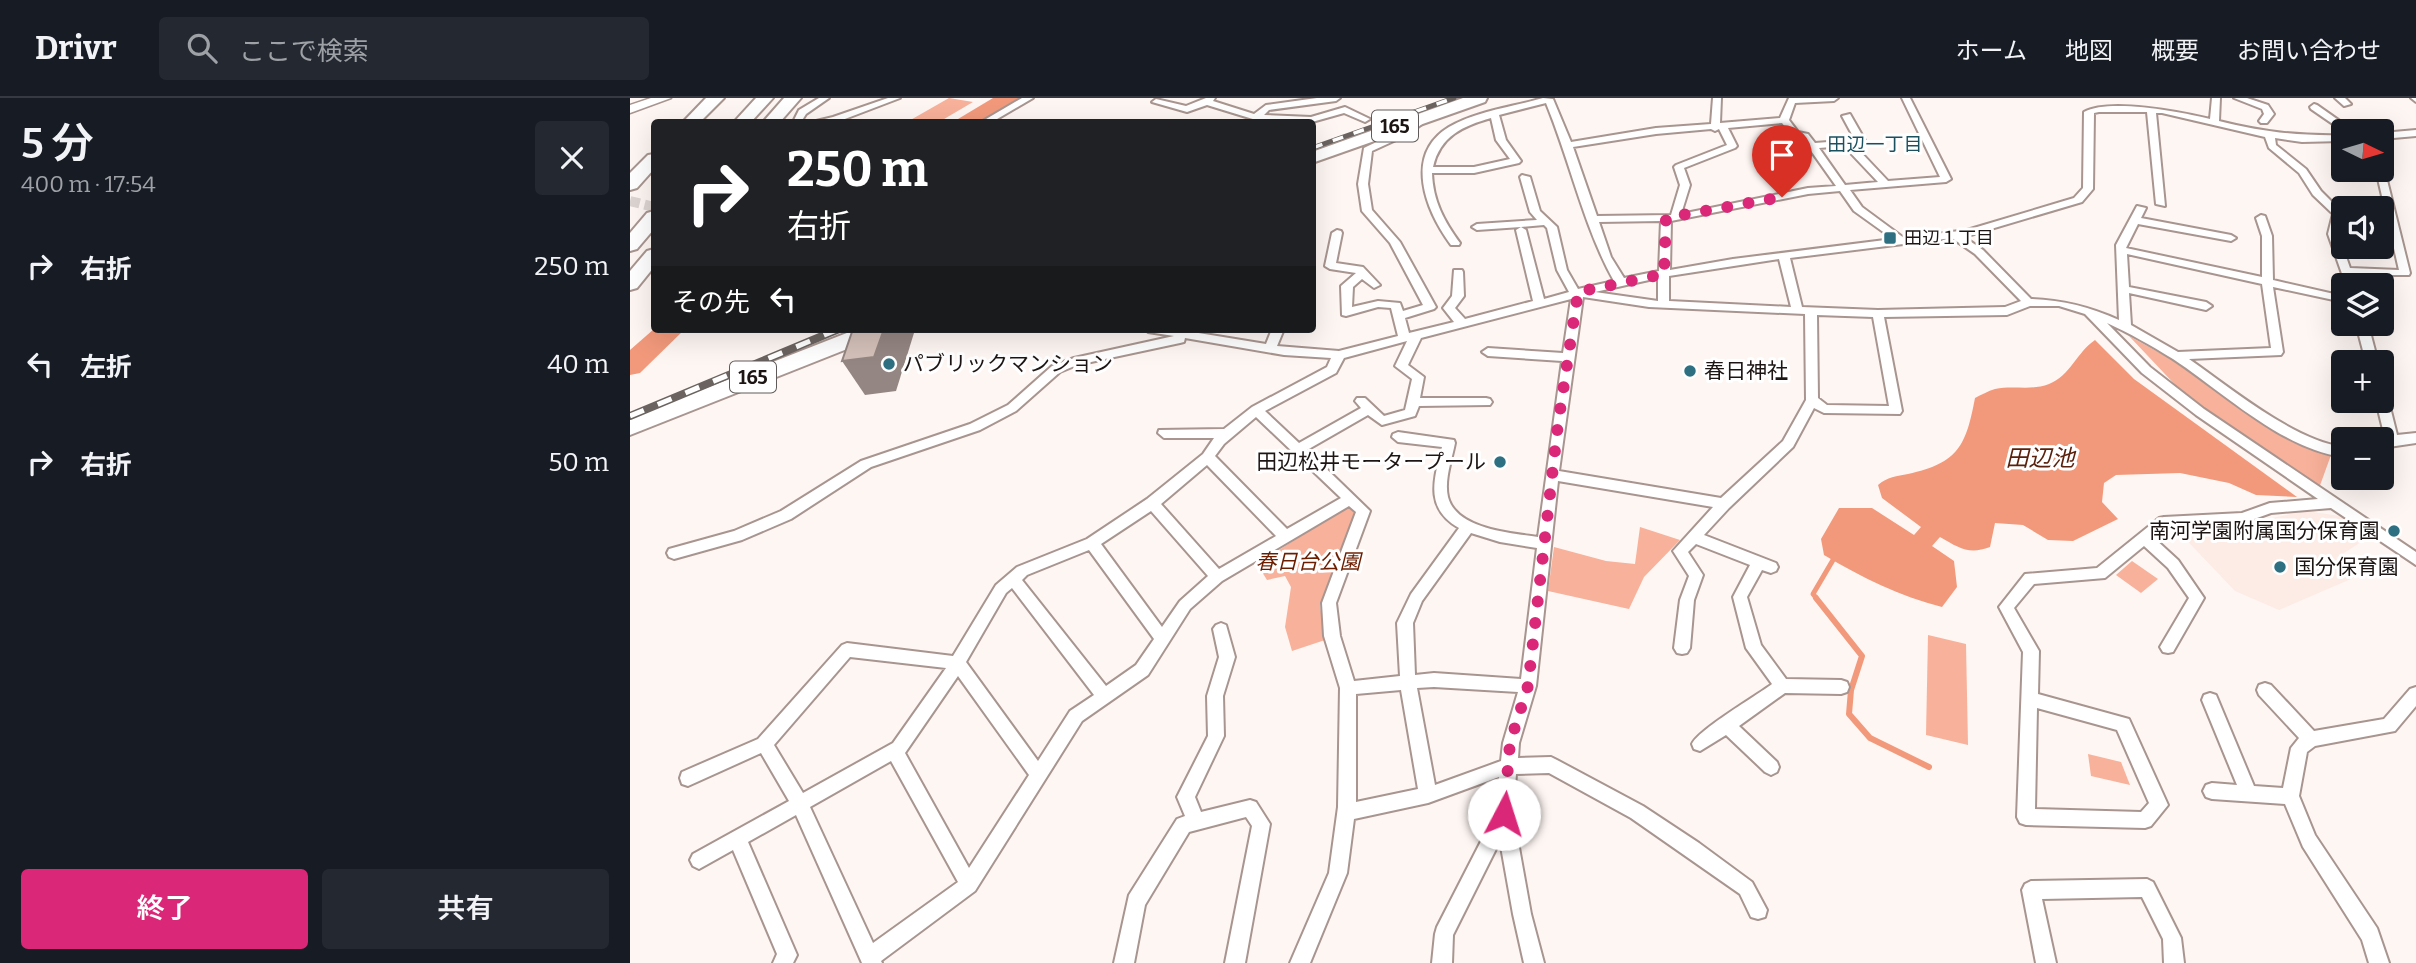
<!DOCTYPE html>
<html lang="ja">
<head>
<meta charset="utf-8">
<style>
	body { margin:0; font-family:Bitter,"Noto Sans JP",serif; background:#242831; color:#f1f3f6; height:100vh; display:flex; flex-direction:column; font-size:26px; white-space:nowrap }
	* { box-sizing:border-box; margin:0 }
	p { font-size:23px; color:#9ea1a6 }
	.icon { flex:none; width:38px; height:38px; fill:none; stroke:currentColor; stroke-width:2; stroke-linecap:round; stroke-linejoin:round }
	.map { position:relative; flex:1; overflow:hidden }
	.sheet { display:flex; flex-direction:column; background:#171b24; width:630px }
	.sheet>* { flex:none }
	.top-card { position:absolute; left:21px; top:21px; width:665px; height:214px; border-radius:7px; box-shadow:0 7px 28px #0002; background:#202124; color:#fff; overflow:hidden }
	.needle { width:46px; rotate:95deg }
	.buttons { position:absolute; left:1701px; top:21px; display:grid; gap:14px }
	.buttons a { display:grid; place-items:center; width:63px; height:63px; border-radius:7px; background:#171b24; box-shadow:0 7px 28px #0002; font-size:35px }
	.pin { position:absolute; display:grid; place-items:center; width:60px; height:60px; color:#fff; margin:-72px -30px; border-radius:50% 50% 50% 0; rotate:-45deg; box-shadow:0 0 7px #0007 }
	.pin .icon { rotate:45deg }
	.me { position:absolute; width:77px; margin:-38px; rotate:5deg; stroke-linejoin:round; filter:drop-shadow(0 0 5px #0008) }
	.turn { display:flex; align-items:center; gap:24px; height:147px; padding:0 21px; font-size:32px }
	.turn .icon { width:91px; height:91px; stroke-width:2.5 }
	.turn b { display:block; font-size:49px; line-height:60px }
	.then { display:flex; align-items:center; height:66px; padding:0 21px; background:#0003; gap:14px; font-size:26px }
	.round { display:grid; place-items:center; flex:none; width:74px; height:74px; border-radius:7px; background:#242831 }
	.overview { display:flex; align-items:center; justify-content:space-between; height:119px; padding:0 21px }
	h1 { font-size:42px; font-weight:600; line-height:52px }
	.button { display:flex; gap:14px; margin-top:auto; padding:14px 21px }
	.button a { flex:1; height:80px; border-radius:7px; background:#db2777; color:#fff; font-size:28px; font-weight:600; line-height:80px; text-align:center }
	.button a+a { background:#242831; color:#f1f3f6 }
	ul { padding:0; list-style:none }
	li { display:flex; align-items:center; gap:21px; height:98px; padding:0 21px }
	li div { flex:1 }
	li b { display:block; font-size:26px }
	li em { font-style:normal }
	header { display:flex; align-items:center; gap:42px; box-sizing:border-box; height:98px; padding:0 35px; background:#171b24; border-bottom:2px solid #363941 }
	header strong { font-size:33px }
	nav { display:flex; gap:38px; margin-inline-start:auto; font-size:24px }
	.search { width:490px; height:63px; background:#242831; display:flex; align-items:center; gap:18px; box-sizing:border-box; padding:0 24px; border-radius:7px; color:#9ea1a6; font-size:26px }
	main { display:flex; flex:1; min-height:0 }
	.map>svg:first-child { display:block }
	.built { fill:#fdebe5 }
	.green { fill:#f8b19a }
	.water { fill:#f2997b }
	.lines { fill:none; stroke-linecap:round; stroke-linejoin:round }
	.stream-far1 { stroke:#f2997b; stroke-width:5 }
	.stream { stroke:#f2997b; stroke-width:6 }
	.river { fill:#f2997b; fill-rule:evenodd }
	.street-tunnel { stroke:#dcd4d1; stroke-width:10; stroke-dasharray:10 5; stroke-linecap:butt }
	.street-casing { stroke:#a8958f; stroke-width:4 }
	.secondary-casing { stroke:#a8958f; stroke-width:3 }
	.highway-casing { stroke:#a8958f; stroke-width:4 }
	.street { fill:#fff; fill-rule:evenodd }
	.secondary { fill:#fff; fill-rule:evenodd }
	.highway { fill:#fff; fill-rule:evenodd }
	.rail-far1-casing { stroke:#6a6360; stroke-width:5 }
	.rail-casing { stroke:#6a6360; stroke-width:8 }
	.rail-far1 { stroke:#fff; stroke-width:3.5; stroke-dasharray:11; stroke-linecap:butt }
	.rail { stroke:#fff; stroke-width:5; stroke-dasharray:15; stroke-linecap:butt }
	.shaded-wall { fill:#948682 }
	.building { fill:#d3c0b9; stroke:#948682; stroke-width:2 }
	.route { stroke:#db2777; stroke-width:12; stroke-dasharray:0 21.6 }
	.poi-dot { fill:#2e7082; stroke:#fff; stroke-width:2.5 }
	.labels { text-anchor:middle; stroke-width:6; stroke-linejoin:round; paint-order:stroke }
	.far-poi-label { font-size:18px; fill:#1c1513; stroke:#fff; text-anchor:start }
	.shield { fill:#fff; stroke:#605b5a; stroke-width:2 }
	.shield-label { font-size:19px; font-weight:bold; fill:#1c1513 }
	.far-neighbourhood-label { font-size:19px; fill:#1b505f; stroke:#fff }
	.poi-label { font-size:21px; fill:#1c1513; stroke:#fff; text-anchor:start }
	.park-label { font-size:21px; font-style:italic; fill:#6b1d00; stroke:#fff }
	.water-label { font-size:23px; font-style:italic; fill:#5a220e; stroke:#fff }
</style>
</head>
<body>
<header>
<strong>Drivr</strong>
<div class="search"><svg class="icon" aria-label="search" viewBox="0 0 24 24"><circle cx="10" cy="10" r="6"/><path d="M15 15l6 6"/></svg>ここで検索</div>
<nav><a>ホーム</a><a>地図</a><a>概要</a><a>お問い合わせ</a></nav>
</header>
<main>
<section class="sheet">
<div class="overview"><div><h1>5 分</h1><p>400 m · 17:54</p></div><a class="round"><svg class="icon" aria-label="close" viewBox="0 0 24 24"><path d="M6 6l12 12M18 6L6 18"/></svg></a></div>
<ul>
<li><svg class="icon" aria-label="right" viewBox="0 0 24 24"><path d="M7 20v-9h11M14 6l5 5-5 5"/></svg><div><b>右折</b></div><em>250 m</em></li>
<li><svg class="icon" aria-label="left" viewBox="0 0 24 24"><path d="M17 20v-9H6M10 6l-5 5 5 5"/></svg><div><b>左折</b></div><em>40 m</em></li>
<li><svg class="icon" aria-label="right" viewBox="0 0 24 24"><path d="M7 20v-9h11M14 6l5 5-5 5"/></svg><div><b>右折</b></div><em>50 m</em></li>
</ul>
<div class="button"><a>終了</a><a>共有</a></div>
</section>
<div class="map">
<svg width="1786" height="865" viewBox="0 0 1786 865">
	<rect width="100%" height="100%" fill="#fef6f3"/>
	<polygon class="built" points="1676,413 1710,418 1739,439 1706,460 1728,478 1649,512 1605,493 1545,430 1597,429"/>
	<g class="green">
		<polygon points="319,0 343,4 309,24 277,24"/>
		<polygon points="1499,238 1561,272 1671,345 1701,357 1688,393 1551,293"/>
		<polygon points="719,407 725,416 690,507 695,542 662,553 655,529 661,489 655,478 637,482 627,466"/>
		<polygon points="1010,429 1050,442 1014,479 999,511 918,493 924,449 976,463 1005,466"/>
		<polygon points="1502,463 1528,481 1511,495 1486,477"/>
		<polygon points="1298,537 1336,546 1338,647 1296,637"/>
		<polygon points="1458,656 1491,664 1500,687 1461,678"/>
	</g>
	<path class="water" d="M1465,242L1504,281L1667,399L1626,397L1599,385L1550,375L1486,377L1474,385L1472,404L1488,421L1443,443L1418,442L1393,427L1365,425L1360,449C1339,457 1329,450 1310,439L1302,448L1324,463L1327,489L1312,509C1269,498 1233,480 1194,457L1191,441L1209,410H1242L1284,437L1291,429L1252,400L1248,387C1257,379 1267,378 1278,376C1329,365 1336,347 1345,300C1351,297 1358,293 1365,291C1383,287 1401,293 1419,286C1440,278 1447,254 1465,242Z"/>
	<g class="lines">
		<polyline class="stream-far1" points="1187,501 1183,496 1203,462"/>
		<polyline class="stream" points="1186,500 1232,558 1221,592 1219,616 1240,640 1299,669"/>
		<g class="river">
			<polygon points="363,0 390,0 349,24 323,24"/>
			<polygon points="24,231 55,231 10,275 0,277 0,252"/>
		</g>
		<polyline class="street-tunnel" points="0,103 24,109"/>
		<g class="street-casing">
			<g id="street">
				<polygon points="189,0 199,0 176,16 171,24 163,24 169,12"/>
				<polygon points="258,0 270,0 207,24 182,24 203,19"/>
				<polygon points="392,0 403,0 362,24 351,24"/>
				<polygon points="576,0 585,0 583,3 624,16 636,7 687,0 710,0 706,3 639,12 634,17 681,19 715,9 740,21 735,24 714,15 682,24 626,22 577,7 557,14 522,4 526,1 556,8"/>
				<path d="M913,0L923,1L941,44L1026,30L1081,26L1083,0H1091L1090,25L1150,20L1159,0H1208L1204,3L1165,5L1159,22L1168,34L1178,36L1185,45L1225,42L1212,18L1220,16L1236,44L1224,47L1258,83L1310,79L1272,0H1280L1321,81L1316,84L1220,92L1232,109L1274,140L1337,132L1444,100L1453,90L1454,14C1479,0 1552,14 1580,21L1582,0H1590L1589,23C1633,34 1668,38 1713,37V43L1672,44L1645,40L1646,47L1676,71L1691,93L1710,112L1713,111L1708,136L1720,170L1769,172L1746,72L1754,70L1780,175L1779,177H1723L1727,187H1716L1698,136L1703,116L1683,97L1669,75L1639,50L1635,39L1532,15H1526L1535,108L1526,106L1517,14H1469L1464,15L1463,91L1452,104L1334,139L1353,152L1401,201C1433,202 1460,209 1489,222L1486,147L1507,108L1516,110L1511,120L1601,137L1606,140L1601,143L1508,126L1496,150L1632,179V138L1626,120L1631,117L1635,118L1642,138L1643,182L1713,198V204L1643,189L1653,254L1651,257L1559,261C1601,290 1663,342 1713,349V359C1652,351 1593,294 1543,261C1522,248 1499,235 1477,225L1520,269L1574,311L1786,454V467L1701,410L1641,415L1613,425L1537,429L1524,440L1548,462L1574,500L1543,554L1538,555L1533,554L1530,549L1559,500L1538,470L1514,448L1475,480L1404,486L1384,510L1409,553L1408,596L1499,621L1538,707L1521,728L1515,730L1396,727L1390,725L1387,719L1393,554L1369,509L1395,476L1467,470L1529,420L1534,419L1612,415L1640,405L1688,401L1566,317L1512,275L1455,216L1429,208H1400L1377,217L1254,219L1272,313L1270,316L1194,315L1184,310L1163,349L1099,410L1074,437L1146,465L1148,469L1146,473L1141,475L1132,472L1117,499L1131,547L1156,581L1211,582L1217,584L1219,589L1217,594L1211,596L1155,595L1109,628L1147,664L1149,669L1147,674L1141,677L1135,674L1096,637L1070,653L1064,651L1062,646C1068,632 1126,598 1142,586L1116,550L1103,499L1120,467L1066,446L1058,454L1073,477L1064,502L1060,550L1057,555L1052,556L1047,555L1044,550L1050,502L1059,478L1043,453L1083,409L928,383L906,588L889,645L888,660L921,659L927,662L1013,708L1069,745L1122,784L1137,812L1135,819L1128,821L1121,819L1110,796L1001,720L919,675L886,676L883,716L901,816L914,865H894L883,816L870,743L823,837L822,865H802L805,836L807,829L865,716L869,679L798,705L724,721L717,775L680,865H660L699,775L708,709L710,590L694,538L692,505L726,414L719,408L592,483L560,511L518,577L452,623L345,793L251,863L252,865H232L166,717L118,744L167,857L163,865H143L147,856L103,752L69,771L63,768L60,762L63,756L159,703L131,655L58,688L52,686L50,680L52,674L128,641L212,547L217,545L323,558L366,487L387,469L457,441L517,401L573,356L584,340H534L528,335L529,332L594,331L622,309L697,269L701,260L654,257L555,240L554,244L550,245L447,267L430,274L386,313L350,332L241,369L161,421L112,442L44,461L39,459L37,455L39,451L104,433L151,413L231,363L340,326L378,307L422,268L444,260L544,238L518,234L516,231H544L636,246L642,231H654L647,248L709,253L768,238L761,210L748,209L716,218L712,217L711,188L726,175L700,171L695,168L702,135L707,132L711,133L712,135L706,165L733,169L750,187L744,190L732,181L723,189L722,209L748,203L770,205L773,213L793,207L760,145L732,113L728,86L734,50C753,40 777,36 789,16L797,18L792,26L779,36L742,53L738,86L742,112L770,144L806,209L804,211L775,220L779,235L824,224L813,210L822,198L824,172H832L833,174L834,198L825,210L835,221L903,203L886,132L891,129L847,132L842,129L847,126L907,122L900,114L890,79L892,77L900,79L910,113L927,129L937,172L948,191L984,183C954,130 940,63 916,5L869,17L876,42L891,63L889,65L844,75H802C803,103 814,123 830,145L829,147H821C796,113 773,57 819,29C846,13 883,9 913,0ZM861,20L866,42L880,61L844,69H803C810,38 833,28 861,20ZM1152,25L1162,38L1172,40L1206,88L1178,90L1051,116L1060,87L1054,70L1105,50L1107,48L1098,30ZM1081,31L1085,33L1089,31L1097,47L1046,67L1044,69L1050,87L1041,117L967,118L943,49L1026,36ZM1214,48L1248,84L1215,87L1189,50ZM1210,93L1224,113L1263,141L1103,161L1040,172L1041,123L1178,96ZM1031,123L1029,173L994,180L981,159L969,124ZM914,127L917,130L927,172L939,194L914,201L896,132L891,129ZM1322,140L1345,156L1391,203L1375,209L1248,212L1172,209L1160,160ZM1497,156L1632,186L1641,250L1548,254L1501,227L1499,195L1576,212L1582,208L1576,204L1499,189ZM1149,161L1161,209L1039,203V178ZM1028,180V203L965,194ZM953,199L1019,209L1175,216L1176,302L1153,343L1091,400L929,373ZM941,201L933,255L858,250L852,254L858,258L932,263L908,439C881,435 826,431 818,399C814,382 822,361 825,345L824,342L768,334L763,336L762,339L768,344L812,349C804,382 794,410 829,430L781,496L767,525L770,578L724,583L710,538L706,505L740,413L677,352L738,317L752,327L785,318L789,308L860,307L862,304L860,301L856,300H790L794,279L778,267L791,240ZM1187,217L1243,219L1259,308L1197,307L1188,300ZM777,243L765,268L782,281L775,312L754,318L735,300H727L725,303L731,310L669,345L635,313L706,275L714,260ZM626,319L711,400L657,431L585,358L594,346ZM577,367L646,438L589,471L531,406ZM521,413L578,478L550,503L532,529L471,446ZM841,435L870,444L907,450L891,581L804,575L785,577L783,525L792,503ZM459,452L524,541L506,567L476,588L392,482L397,477ZM382,490L464,597L440,613L408,663L336,564L376,495ZM220,559L316,570L263,645L173,695L144,647ZM328,578L399,677L339,770L275,655ZM804,589L888,594L873,645L871,663L805,687L787,590ZM771,592L788,691L726,704V596ZM1407,610L1487,632L1519,705L1511,714L1405,711ZM261,663L328,784L243,845L180,709Z"/>
				<polygon points="1604,0 1617,0 1638,7 1644,16 1637,25 1631,25 1629,23 1634,16 1632,11"/>
				<polygon points="1705,0 1715,0 1721,6 1714,8"/>
				<polygon points="1781,0 1786,0 1786,4"/>
				<polygon points="1684,6 1687,7 1724,33 1713,33 1681,11 1680,9"/>
				<polygon points="1786,32 1786,38 1752,41 1752,35"/>
				<polygon points="1726,226 1738,226 1748,264 1736,264"/>
				<polygon points="1752,297 1758,301 1767,337 1786,335 1786,345 1752,350 1752,341 1749,341 1755,340 1746,303 1752,303"/>
				<polygon points="591,525 596,527 605,559 593,598 594,638 565,699 571,714 620,702 626,704 640,726 615,865 595,865 622,728 616,719 559,734 515,807 504,865 484,865 499,797 547,721 555,718 547,699 578,638 577,598 589,559 583,531 586,527"/>
				<polygon points="1635,585 1641,587 1684,633 1754,621 1780,591 1786,589 1786,608 1765,633 1685,648 1677,654 1669,698 1685,737 1747,830 1759,865 1739,865 1732,842 1673,749 1655,706 1582,701 1576,699 1573,693 1576,687 1582,685 1607,687 1572,602 1574,597 1580,595 1586,597 1624,688 1653,690 1661,650 1669,640 1629,597 1627,592 1629,587"/>
				<polygon points="1517,781 1523,784 1551,840 1554,865 1534,865 1533,841 1512,799 1412,801 1426,865 1406,865 1392,792 1395,786 1401,783"/>
			</g>
		</g>
		<g class="secondary-casing">
			<polygon id="secondary" points="21,0 41,0 0,15 0,7"/>
		</g>
		<g class="highway-casing">
			<g id="highway">
				<polygon points="76,0 94,0 70,24 53,24"/>
				<polygon points="126,0 143,0 121,24 104,24"/>
				<polygon points="154,0 171,0 150,24 133,24"/>
				<polygon points="833,0 857,0 855,4 682,65 682,54"/>
				<polygon points="24,56 24,71 7,90 0,92 0,75 18,57"/>
				<polygon points="24,113 24,131 7,151 0,153 0,135 17,115"/>
				<polygon points="24,151 24,169 7,190 0,192 0,173 17,153"/>
				<polygon points="227,231 258,231 255,236 0,337 0,320"/>
			</g>
		</g>
		<use href="#street" class="street"/>
		<use href="#secondary" class="secondary"/>
		<use href="#highway" class="highway"/>
		<g class="rail-far1-casing">
			<polyline id="rail-far1" points="682,50 824,0"/>
		</g>
		<g class="rail-casing">
			<polyline id="rail" points="0,318 209,231"/>
		</g>
		<use href="#rail-far1" class="rail-far1"/>
		<use href="#rail" class="rail"/>
	</g>
	<polygon class="shaded-wall" points="254,231 282,231 284,235 266,293 235,297 212,263"/>
	<polygon class="building" points="223,231 254,231 244,259 212,263"/>
	<g class="lines">
		<polyline class="route" points="874,716 880,645 898,588 928,326 948,194 1034,176 1036,120 1152,99"/>
	</g>
	<g class="poi-dot">
		<rect x="1253" y="133" width="14" height="14" rx="3.5"/>
		<circle cx="259" cy="266" r="7"/>
		<circle cx="1060" cy="273" r="7"/>
		<circle cx="870" cy="364" r="7"/>
		<circle cx="1764" cy="433" r="7"/>
		<circle cx="1650" cy="469" r="7"/>
	</g>
	<g class="labels">
		<g class="far-poi-label">
			<text x="1274" y="146">田辺１丁目</text>
		</g>
		<g class="shield">
			<rect x="742" y="12.5" width="46" height="31" rx="5"/>
			<rect x="100" y="263.5" width="46" height="31" rx="5"/>
		</g>
		<g class="shield-label">
			<text x="765" y="35">165</text>
			<text x="123" y="286">165</text>
		</g>
		<g class="far-neighbourhood-label">
			<text x="1245" y="53">田辺一丁目</text>
		</g>
		<g class="poi-label">
			<text x="273" y="273">パブリックマンション</text>
			<text x="1074" y="280">春日神社</text>
			<text x="856" y="371" text-anchor="end">田辺松井モータープール</text>
			<text x="1750" y="440" text-anchor="end">南河学園附属国分保育園</text>
			<text x="1664" y="476">国分保育園</text>
		</g>
		<g class="park-label">
			<text x="678" y="471">春日台公園</text>
		</g>
		<g class="water-label">
			<text x="1410" y="368">田辺池</text>
		</g>
	</g>
</svg>
<div class="buttons">
<a><svg class="needle" viewBox="-14 -14 28 28"><path d="M0-13l5 13h-10z" fill="#e53935"/><path d="M0 13l5-13h-10z" fill="#9ea1a6"/></svg></a>
<a><svg class="icon" aria-label="sound" viewBox="0 0 24 24"><path d="M4 9h4l5-4v14l-5-4H4zM17 9q2 3 0 6"/></svg></a>
<a><svg class="icon" aria-label="layers" viewBox="0 0 24 24"><path d="M12 4l9 5-9 5-9-5zM3 14l9 5 9-5"/></svg></a>
<a>+</a>
<a>−</a>
</div>
<div class="pin" style="left:1152px;top:99px;background:#d93025"><svg class="icon" aria-label="arrive" viewBox="0 0 24 24"><path d="M6 21V4h12l-3 4 3 4H6"/></svg></div>
<svg class="me" style="left:874px;top:716px" viewBox="-20 -20 40 40"><circle r="19" fill="#fff"/><path d="M0-13L10 11 0 6-10 11z" fill="#db2777"/></svg>
<div class="top-card">
<div class="turn"><svg class="icon" aria-label="right" viewBox="0 0 24 24"><path d="M7 20v-9h11M14 6l5 5-5 5"/></svg><div><b>250 m</b>右折</div></div>
<div class="then">その先<svg class="icon" aria-label="left" viewBox="0 0 24 24"><path d="M17 20v-9H6M10 6l-5 5 5 5"/></svg></div>
</div>
</div>
</main>
</body>
</html>
